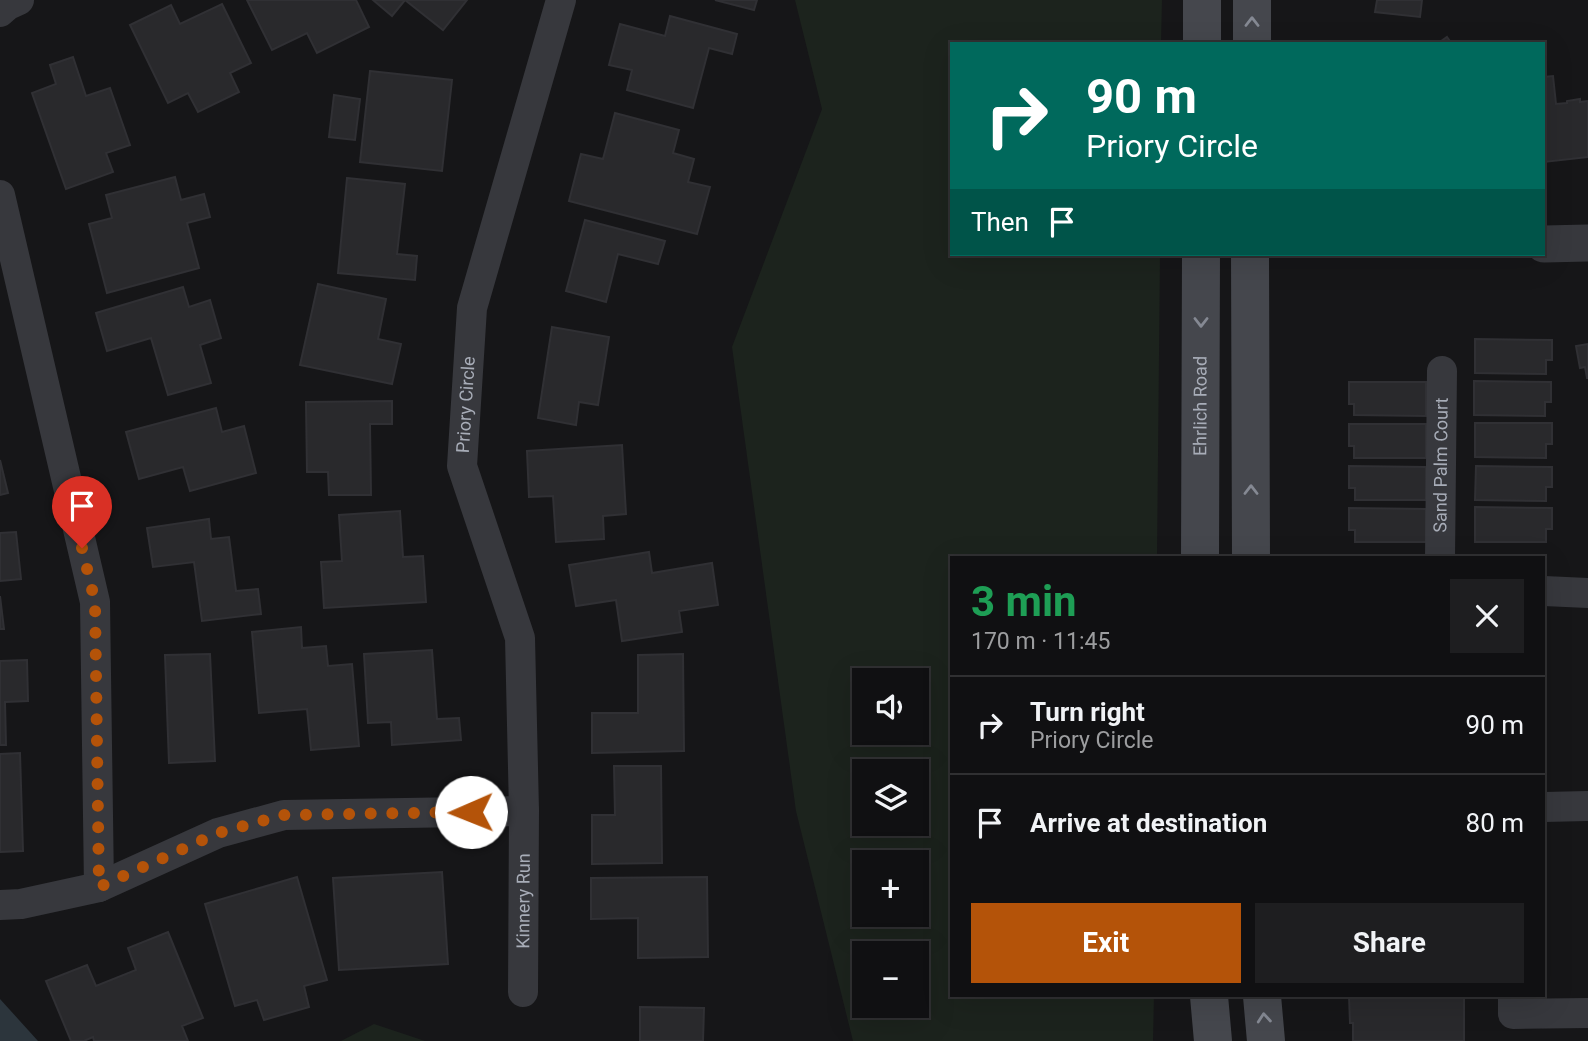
<!DOCTYPE html>
<html lang="en">
<head>
<meta charset="utf-8">
<style>
	body { margin:0; font-family:Roboto,sans-serif; background:#1e1e20; color:#f1f3f6; height:100vh; display:flex; flex-direction:column; font-size:26px; white-space:nowrap }
	* { box-sizing:border-box; margin:0 }
	p { font-size:23px; color:#9c9d9f }
	.icon { flex:none; width:38px; height:38px; fill:none; stroke:currentColor; stroke-width:2; stroke-linecap:round; stroke-linejoin:round }
	.map { position:relative; flex:1; overflow:hidden }
	.drawer { position:absolute; left:950px; top:556px; width:595px; height:441px; display:flex; flex-direction:column; background:#101012; border-radius:0px; box-shadow:0 7px 28px #0002,0 0 0 2px #303032 }
	.drawer>* { flex:none }
	.top-card { position:absolute; left:950px; top:42px; width:595px; height:214px; border-radius:0px; box-shadow:0 7px 28px #0002,0 0 0 2px #303032; background:#00695c; color:#fff; overflow:hidden }
	.controls { position:absolute; left:852px; top:668px; display:grid; gap:14px }
	.controls a { display:grid; place-items:center; width:77px; height:77px; border-radius:0px; background:#101012; box-shadow:0 7px 28px #0002,0 0 0 2px #303032; font-size:35px }
	.pin { position:absolute; display:grid; place-items:center; width:60px; height:60px; color:#fff; margin:-72px -30px; border-radius:50% 50% 50% 0; rotate:-45deg; box-shadow:0 0 7px #0007 }
	.pin .icon { rotate:45deg }
	.me { position:absolute; width:77px; margin:-38px; rotate:269deg; stroke-linejoin:round; filter:drop-shadow(0 0 5px #0008) }
	.turn { display:flex; align-items:center; gap:24px; height:147px; padding:0 21px; font-size:32px }
	.turn .icon { width:91px; height:91px; stroke-width:2.5 }
	.turn b { display:block; font-size:49px; line-height:60px }
	.then { display:flex; align-items:center; height:66px; padding:0 21px; background:#0003; gap:14px; font-size:26px }
	.round { display:grid; place-items:center; flex:none; width:74px; height:74px; border-radius:0px; background:#1e1e20 }
	.headline { display:flex; align-items:center; justify-content:space-between; height:119px; padding:0 21px }
	h1 { font-size:42px; font-weight:700; line-height:52px; color:#1e9e55 }
	.action { display:flex; gap:14px; margin-top:auto; padding:14px 21px }
	.action a { flex:1; height:80px; border-radius:0px; background:#b45309; color:#fff; font-size:28px; font-weight:700; line-height:80px; text-align:center }
	.action a+a { background:#1e1e20; color:#f1f3f6 }
	ul { padding:0; list-style:none }
	li { display:flex; align-items:center; gap:21px; height:98px; padding:0 21px; border-top:2px solid #303032 }
	li div { flex:1 }
	li b { display:block; font-size:26px }
	li em { font-style:normal }
	.map>svg:first-child { display:block }
	.green { fill:#1c231d; fill-rule:evenodd }
	.water { fill:#2c353c }
	.building { fill:#29292c; stroke:#303034; stroke-width:2 }
	.lines { fill:none; stroke-linecap:round; stroke-linejoin:round }
	.minor { stroke:#37383d; stroke-width:30 }
	.tertiary { stroke:#37383d; stroke-width:37 }
	.secondary { stroke:#45474d; stroke-width:38 }
	.oneway { stroke:#858993 }
	.route { stroke:#b45309; stroke-width:12; stroke-dasharray:0 21.6 }
	.labels { text-anchor:middle; stroke-width:7; stroke-linejoin:round; paint-order:stroke }
	.street-label { font-size:18px; fill:#a8adb8; stroke:#111113 }
</style>
</head>
<body>
<div class="map">
<svg width="1588" height="1041" viewBox="0 0 1588 1041">
	<rect width="100%" height="100%" fill="#161618"/>
	<g class="green">
		<path d="M795,0H1162L1161,44H952V254H1160L1157,558H952V996H1154L1153,1041H853L796,811L732,347L822,109ZM864,681H917V733H864ZM864,772H917V824H864ZM864,863H917V915H864ZM864,954H917V1006H864Z"/>
		<polygon points="374,1024 425,1041 341,1041"/>
	</g>
	<polygon class="water" points="0,999 38,1041 0,1041"/>
	<g class="building">
		<polygon points="247,0 356,0 369,27 317,53 307,33 272,50"/>
		<polygon points="373,0 467,0 443,30 405,0 392,16"/>
		<polygon points="715,0 757,0 754,10"/>
		<polygon points="1377,0 1422,0 1420,17 1375,12"/>
		<polygon points="222,4 251,63 230,73 239,92 198,112 188,93 168,103 130,25 171,5 180,24"/>
		<polygon points="670,16 737,34 732,54 709,48 693,108 627,90 632,70 609,65 620,24 665,36"/>
		<polygon points="1447,37 1452,44 1437,44"/>
		<polygon points="73,57 86,96 110,88 130,145 106,153 113,172 66,189 32,93 56,84 50,65"/>
		<polygon points="370,71 452,80 442,171 360,162"/>
		<polygon points="1553,76 1556,104 1567,103 1567,101 1580,99 1580,102 1588,101 1588,157 1544,162 1544,77"/>
		<polygon points="334,95 360,99 355,140 329,137"/>
		<polygon points="615,113 679,130 673,153 694,159 688,182 710,187 697,234 569,201 581,154 603,159"/>
		<polygon points="175,177 181,200 204,194 210,217 187,223 199,268 107,293 89,224 112,218 106,195"/>
		<polygon points="347,178 405,184 397,254 417,256 415,280 338,273"/>
		<polygon points="585,220 665,241 658,264 618,254 606,302 566,291"/>
		<polygon points="318,284 386,299 378,339 401,344 392,384 300,365"/>
		<polygon points="183,287 189,307 210,300 221,338 200,345 211,383 168,395 151,338 107,351 96,313"/>
		<polygon points="552,327 609,337 598,405 579,402 576,425 538,418"/>
		<polygon points="1475,339 1552,340 1552,360 1546,360 1546,374 1475,373"/>
		<polygon points="1588,344 1588,378 1587,378 1585,367 1580,368 1576,346"/>
		<polygon points="1474,381 1551,382 1551,402 1545,402 1545,416 1474,415"/>
		<polygon points="1349,382 1426,382 1426,416 1354,415 1354,404 1349,404"/>
		<polygon points="392,401 392,424 370,424 371,495 329,495 328,472 307,472 306,402"/>
		<polygon points="216,408 222,432 244,426 256,473 190,491 183,467 139,479 126,432"/>
		<polygon points="1475,423 1552,423 1552,444 1546,444 1546,458 1475,457"/>
		<polygon points="1349,424 1426,424 1426,458 1354,458 1354,446 1349,446"/>
		<polygon points="622,445 626,514 603,516 604,539 556,542 553,496 529,497 527,451"/>
		<polygon points="0,460 8,493 0,495"/>
		<polygon points="1349,466 1426,467 1426,500 1355,500 1355,488 1349,488"/>
		<polygon points="1476,466 1552,467 1552,487 1546,487 1546,501 1475,500"/>
		<polygon points="1475,507 1552,508 1552,529 1546,529 1546,542 1475,542"/>
		<polygon points="1349,508 1426,509 1426,542 1355,542 1355,530 1349,530"/>
		<polygon points="400,511 403,557 423,556 426,602 324,608 321,562 342,561 339,515"/>
		<polygon points="209,519 211,539 229,537 236,591 258,589 261,614 202,621 194,562 153,567 147,528"/>
		<polygon points="16,532 21,579 0,581 0,533"/>
		<polygon points="649,552 652,573 712,563 718,605 679,611 682,632 622,641 616,600 576,606 569,565"/>
		<polygon points="0,596 4,629 0,629"/>
		<polygon points="301,627 302,648 326,646 328,666 352,664 359,746 311,750 307,709 259,713 252,632"/>
		<polygon points="432,650 437,719 459,718 461,740 392,745 391,722 368,723 364,654"/>
		<polygon points="210,654 215,761 169,763 165,655"/>
		<polygon points="683,654 684,751 592,753 592,713 638,713 638,655"/>
		<polygon points="27,660 28,701 5,702 6,745 0,745 0,661"/>
		<polygon points="20,753 23,851 0,852 0,754"/>
		<polygon points="614,766 661,766 662,863 592,864 592,815 615,815"/>
		<polygon points="442,872 448,964 339,970 333,878"/>
		<polygon points="297,877 327,980 304,986 309,1007 264,1020 257,1000 235,1006 205,904"/>
		<polygon points="707,877 708,957 638,958 638,918 591,919 591,878"/>
		<polygon points="168,932 203,1018 182,1026 188,1041 94,1041 93,1037 84,1041 71,1041 46,981 87,965 96,986 136,970 128,948"/>
		<polygon points="1349,996 1464,996 1464,1041 1353,1041 1353,1023 1350,1023"/>
		<polygon points="640,1007 704,1008 703,1041 640,1041"/>
	</g>
	<g class="lines">
		<g class="minor">
			<polyline points="0,12 8,5 19,0"/>
			<polyline points="0,195 95,602 99,887"/>
			<path id="s1" d="M1440,558L1442,371"/>
			<polyline points="1544,591 1588,593"/>
			<polyline points="1544,807 1588,806"/>
			<polyline points="0,905 21,904 99,887 218,833 284,815 524,811"/>
			<path id="s2" d="M523,992L524,811L520,638L462,466L472,308L561,0"/>
			<polyline points="1513,996 1513,1014 1588,1013"/>
		</g>
		<polyline class="tertiary" points="1544,244 1588,243"/>
		<g class="secondary">
			<polyline points="1202,44 1202,0"/>
			<polyline points="1252,44 1252,0"/>
			<polyline points="1250,254 1251,558"/>
			<path id="s3" d="M1200,558L1201,254"/>
			<polyline points="1209,996 1213,1041"/>
			<polyline points="1262,996 1266,1041"/>
		</g>
	</g>
	<defs><path id="oneway-chevron" d="M-2-3.5L2.5 0L-2 3.5" fill="none" stroke-width="1.6" stroke-linecap="round" stroke-linejoin="round" transform="scale(1.75)"/></defs>
	<g class="oneway">
		<use href="#oneway-chevron" transform="translate(1252 22) rotate(-90)"/>
		<use href="#oneway-chevron" transform="translate(1201 322) rotate(90)"/>
		<use href="#oneway-chevron" transform="translate(1251 490) rotate(-90)"/>
		<use href="#oneway-chevron" transform="translate(1264 1018) rotate(-95)"/>
	</g>
	<g class="lines">
		<polyline class="route" points="82,548 95,602 99,887 218,833 284,815 471,812"/>
	</g>
	<g class="labels">
		<g class="street-label">
			<text dy="6" stroke="none"><textPath href="#s2" startOffset="597">Priory Circle</textPath></text>
			<text dy="6" stroke="none"><textPath href="#s3" startOffset="152">Ehrlich Road</textPath></text>
			<text dy="6" stroke="none"><textPath href="#s1" startOffset="93">Sand Palm Court</textPath></text>
			<text dy="6" stroke="none"><textPath href="#s2" startOffset="91">Kinnery Run</textPath></text>
		</g>
	</g>
</svg>
<div class="controls">
<a><svg class="icon" aria-label="sound" viewBox="0 0 24 24"><path d="M4 9h4l5-4v14l-5-4H4zM17 9q2 3 0 6"/></svg></a>
<a><svg class="icon" aria-label="layers" viewBox="0 0 24 24"><path d="M12 4l9 5-9 5-9-5zM3 14l9 5 9-5"/></svg></a>
<a>+</a>
<a>−</a>
</div>
<div class="pin" style="left:82px;top:548px;background:#d93025"><svg class="icon" aria-label="arrive" viewBox="0 0 24 24"><path d="M6 21V4h12l-3 4 3 4H6"/></svg></div>
<svg class="me" style="left:471px;top:812px" viewBox="-20 -20 40 40"><circle r="19" fill="#fff"/><path d="M0-13L10 11 0 6-10 11z" fill="#b45309"/></svg>
<div class="top-card">
<div class="turn"><svg class="icon" aria-label="right" viewBox="0 0 24 24"><path d="M7 20v-9h11M14 6l5 5-5 5"/></svg><div><b>90 m</b>Priory Circle</div></div>
<div class="then">Then<svg class="icon" aria-label="arrive" viewBox="0 0 24 24"><path d="M6 21V4h12l-3 4 3 4H6"/></svg></div>
</div>
<section class="drawer">
<div class="headline"><div><h1>3 min</h1><p>170 m · 11:45</p></div><a class="round"><svg class="icon" aria-label="close" viewBox="0 0 24 24"><path d="M6 6l12 12M18 6L6 18"/></svg></a></div>
<ul>
<li><svg class="icon" aria-label="right" viewBox="0 0 24 24"><path d="M7 20v-9h11M14 6l5 5-5 5"/></svg><div><b>Turn right</b><p>Priory Circle</p></div><em>90 m</em></li>
<li><svg class="icon" aria-label="arrive" viewBox="0 0 24 24"><path d="M6 21V4h12l-3 4 3 4H6"/></svg><div><b>Arrive at destination</b></div><em>80 m</em></li>
</ul>
<div class="action"><a>Exit</a><a>Share</a></div>
</section>
</div>
</body>
</html>
